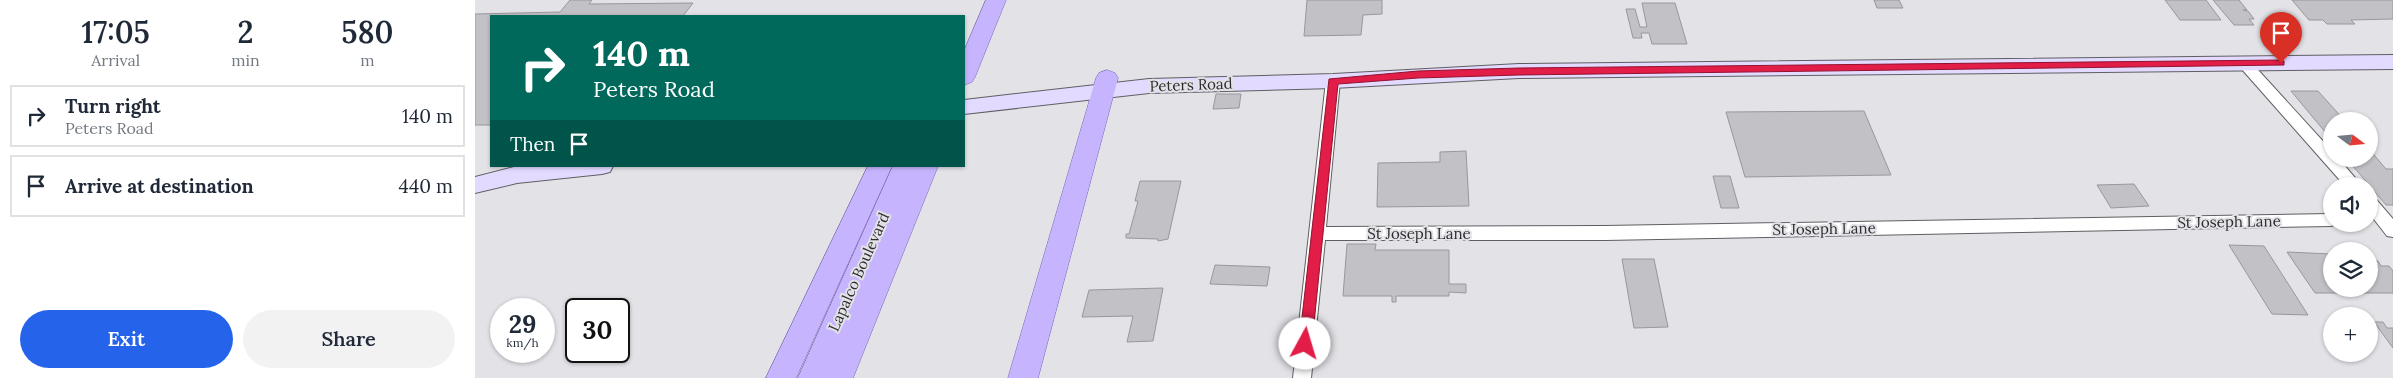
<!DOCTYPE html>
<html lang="en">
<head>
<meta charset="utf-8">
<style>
	body { margin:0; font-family:Lora,serif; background:#f2f2f3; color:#1f2937; height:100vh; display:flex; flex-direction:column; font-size:19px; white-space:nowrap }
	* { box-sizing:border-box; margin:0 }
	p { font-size:16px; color:#747a83 }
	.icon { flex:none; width:28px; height:28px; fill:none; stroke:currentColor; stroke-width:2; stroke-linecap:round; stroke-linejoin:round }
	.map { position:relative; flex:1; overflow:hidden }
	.side { display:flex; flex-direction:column; background:#fff; width:475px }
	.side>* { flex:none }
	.guide { position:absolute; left:15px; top:15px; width:475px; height:152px; border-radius:0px; box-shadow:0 1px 4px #0004; background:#00695c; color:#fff; overflow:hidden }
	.needle { width:32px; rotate:106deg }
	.controls { position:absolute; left:1848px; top:112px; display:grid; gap:10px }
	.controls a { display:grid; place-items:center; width:55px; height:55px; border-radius:50%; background:#fff; box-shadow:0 1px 4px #0004; font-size:25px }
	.speed { position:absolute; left:15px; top:298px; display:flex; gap:10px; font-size:25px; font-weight:700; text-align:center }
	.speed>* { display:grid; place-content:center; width:65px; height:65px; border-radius:50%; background:#fff; box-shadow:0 1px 4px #0004; line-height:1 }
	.speed small { font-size:12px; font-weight:400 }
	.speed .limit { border:2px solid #111; border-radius:8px; background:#fff; color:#111 }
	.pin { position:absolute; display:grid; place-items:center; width:42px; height:42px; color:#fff; margin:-51px -21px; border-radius:50% 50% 50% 0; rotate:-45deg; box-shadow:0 0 5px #0007 }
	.pin .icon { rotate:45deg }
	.me { position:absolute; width:55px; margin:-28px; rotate:6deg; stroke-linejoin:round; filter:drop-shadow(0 0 4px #0008) }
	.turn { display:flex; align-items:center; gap:18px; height:105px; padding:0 20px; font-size:22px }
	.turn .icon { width:65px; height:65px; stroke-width:2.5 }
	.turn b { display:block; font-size:35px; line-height:42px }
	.then { display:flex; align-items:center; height:48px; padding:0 20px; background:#0003; gap:10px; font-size:19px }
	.eta { display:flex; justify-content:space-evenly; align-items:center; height:85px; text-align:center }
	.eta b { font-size:30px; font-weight:600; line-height:35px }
	.button { display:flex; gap:10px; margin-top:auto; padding:10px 20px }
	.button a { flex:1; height:58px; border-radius:30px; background:#2563eb; color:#fff; font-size:20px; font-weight:600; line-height:58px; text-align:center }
	.button a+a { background:#f2f2f3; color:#1f2937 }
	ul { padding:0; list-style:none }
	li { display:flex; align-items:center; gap:15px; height:62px; margin:0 10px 8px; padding:0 10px; border:2px solid #e0e1e3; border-radius:0px }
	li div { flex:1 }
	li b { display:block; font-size:19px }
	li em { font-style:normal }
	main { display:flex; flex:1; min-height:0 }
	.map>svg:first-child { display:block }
	.building { fill:#c2c1c6; stroke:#98989c }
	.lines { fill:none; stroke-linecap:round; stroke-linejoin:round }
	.street-casing { stroke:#5f5f63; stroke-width:2 }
	.secondary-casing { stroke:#5f5f63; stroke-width:2 }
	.primary-casing { stroke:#7864b6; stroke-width:1 }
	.street { fill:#fff; fill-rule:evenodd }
	.secondary { fill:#e3daff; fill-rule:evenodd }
	.primary { fill:#c7b4fe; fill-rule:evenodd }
	.route { fill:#e11d48; stroke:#92132f }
	.labels { text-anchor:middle; stroke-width:4; stroke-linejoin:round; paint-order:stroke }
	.street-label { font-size:15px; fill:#2d2d2f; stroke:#e2e2e7 }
</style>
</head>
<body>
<main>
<section class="side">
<div class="eta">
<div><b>17:05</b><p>Arrival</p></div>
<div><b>2</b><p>min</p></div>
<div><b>580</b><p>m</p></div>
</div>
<ul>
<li><svg class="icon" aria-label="right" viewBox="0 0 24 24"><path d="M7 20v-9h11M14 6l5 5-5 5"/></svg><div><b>Turn right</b><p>Peters Road</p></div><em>140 m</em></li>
<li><svg class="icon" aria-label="arrive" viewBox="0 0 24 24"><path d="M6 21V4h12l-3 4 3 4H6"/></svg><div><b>Arrive at destination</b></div><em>440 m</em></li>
</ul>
<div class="button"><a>Exit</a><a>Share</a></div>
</section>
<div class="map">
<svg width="1918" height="378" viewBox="0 0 1918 378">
	<rect width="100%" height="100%" fill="#e2e2e7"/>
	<g class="building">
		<polygon points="95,0 117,0 114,4 218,3 208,16 16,16 16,125 0,125 0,14 85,12"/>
		<polygon points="832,0 907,0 907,14 888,15 886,35 829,36"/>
		<polygon points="1399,0 1424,0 1428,8 1402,8"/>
		<polygon points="1690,0 1731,0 1746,20 1705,20"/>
		<polygon points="1738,0 1764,0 1772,10 1768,10 1773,11 1779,19 1774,19 1779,25 1759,25"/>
		<polygon points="1817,0 1918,0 1918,19 1876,20 1880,24 1852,24 1848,20 1834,20"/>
		<polygon points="1167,3 1200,3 1212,44 1177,44 1174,33 1166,33 1167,38 1158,38 1151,9 1160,9 1165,27 1172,27"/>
		<polygon points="1816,91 1843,91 1870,121 1856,121 1856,139"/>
		<polygon points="741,94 766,94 764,108 738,109"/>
		<polygon points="1389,111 1416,175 1270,177 1251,112"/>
		<polygon points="1894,149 1911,169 1918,169 1918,205 1911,205 1872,159 1894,159"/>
		<polygon points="991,151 994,206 902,207 903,163 965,162 965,152"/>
		<polygon points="1238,176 1255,176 1264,208 1246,208"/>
		<polygon points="665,181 706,181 693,239 683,241 683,239 651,238 651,234 654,234 663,201 660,201"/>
		<polygon points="1659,184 1674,206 1636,208 1622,185"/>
		<polygon points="872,244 901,244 900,250 974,250 974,284 991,284 991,293 974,292 974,296 921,296 921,302 917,302 917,296 868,296"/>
		<polygon points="1754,245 1789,246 1833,315 1797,314"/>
		<polygon points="1812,252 1856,254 1856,289 1894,289 1894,261 1903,261 1906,266 1914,266 1918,271 1918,293 1840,293"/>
		<polygon points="1147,259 1179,259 1193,327 1159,328"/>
		<polygon points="740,265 795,267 792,286 735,284"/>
		<polygon points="688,288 678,341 652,342 658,316 607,317 614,290"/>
		<polygon points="1899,322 1908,322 1912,328 1918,328 1918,348"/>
	</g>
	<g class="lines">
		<g class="street-casing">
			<g id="street">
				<polygon points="1769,58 1774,60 1856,150 1856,159 1864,159 1887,186 1870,186 1764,66 1762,63"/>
				<polygon points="858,76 865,81 851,227 1130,226 1856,214 1856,224 1862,224 1856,226 1130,240 850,240 836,378 818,378 851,81"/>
				<polygon points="1894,196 1900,198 1918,219 1918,237 1912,236 1894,213"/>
			</g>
		</g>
		<g class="secondary-casing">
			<g id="secondary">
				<polygon points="1918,55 1918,69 1044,78 858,88 674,93 489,114 489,100 674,79 858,74 1044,64"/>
				<polygon points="43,166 138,166 135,172 127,174 42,183 0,193 0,177"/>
			</g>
		</g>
		<g class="primary-casing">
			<g id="primary">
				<polygon points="511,0 531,0 500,77 497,82 489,85 489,51"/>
				<polygon points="632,70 640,73 643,78 563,378 533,378 621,78 624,73"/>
				<polygon points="393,166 417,166 321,378 291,378"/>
				<polygon points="418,166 463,166 378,378 323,378"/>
			</g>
		</g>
		<use href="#street" class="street"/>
		<use href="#secondary" class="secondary"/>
		<use href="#primary" class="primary"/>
	</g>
	<polygon class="route" points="1806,60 1809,61 1809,65 1044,75 943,78 863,84 837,344 830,349 824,344 854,79 943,71 1044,68"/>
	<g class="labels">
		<g class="street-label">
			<text transform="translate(716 85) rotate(-2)" y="5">Peters Road</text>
			<text transform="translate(1754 222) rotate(-1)" y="5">St Joseph Lane</text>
			<text transform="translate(1349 229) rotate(-1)" y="5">St Joseph Lane</text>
			<text x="944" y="239">St Joseph Lane</text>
			<text transform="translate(384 272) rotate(-66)" y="5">Lapalco Boulevard</text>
		</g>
	</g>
</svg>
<div class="controls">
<a><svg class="needle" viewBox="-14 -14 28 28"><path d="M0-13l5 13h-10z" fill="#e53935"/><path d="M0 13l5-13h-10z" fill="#747a83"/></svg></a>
<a><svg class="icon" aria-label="sound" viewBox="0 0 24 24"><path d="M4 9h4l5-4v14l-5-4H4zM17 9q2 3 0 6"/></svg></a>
<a><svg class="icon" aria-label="layers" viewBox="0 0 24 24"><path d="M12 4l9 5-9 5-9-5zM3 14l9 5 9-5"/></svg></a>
<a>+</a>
</div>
<div class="speed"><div>29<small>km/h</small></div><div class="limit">30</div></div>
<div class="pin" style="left:1806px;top:63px;background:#d93025"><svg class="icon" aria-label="arrive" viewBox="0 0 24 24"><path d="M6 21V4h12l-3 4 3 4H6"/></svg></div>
<svg class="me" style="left:830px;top:344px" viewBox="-20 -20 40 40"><circle r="19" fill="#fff"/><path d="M0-13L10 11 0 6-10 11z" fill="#e11d48"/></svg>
<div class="guide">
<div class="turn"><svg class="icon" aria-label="right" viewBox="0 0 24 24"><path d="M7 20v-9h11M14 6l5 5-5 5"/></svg><div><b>140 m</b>Peters Road</div></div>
<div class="then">Then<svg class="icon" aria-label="arrive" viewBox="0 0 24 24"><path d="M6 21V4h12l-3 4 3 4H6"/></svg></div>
</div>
</div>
</main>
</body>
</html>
